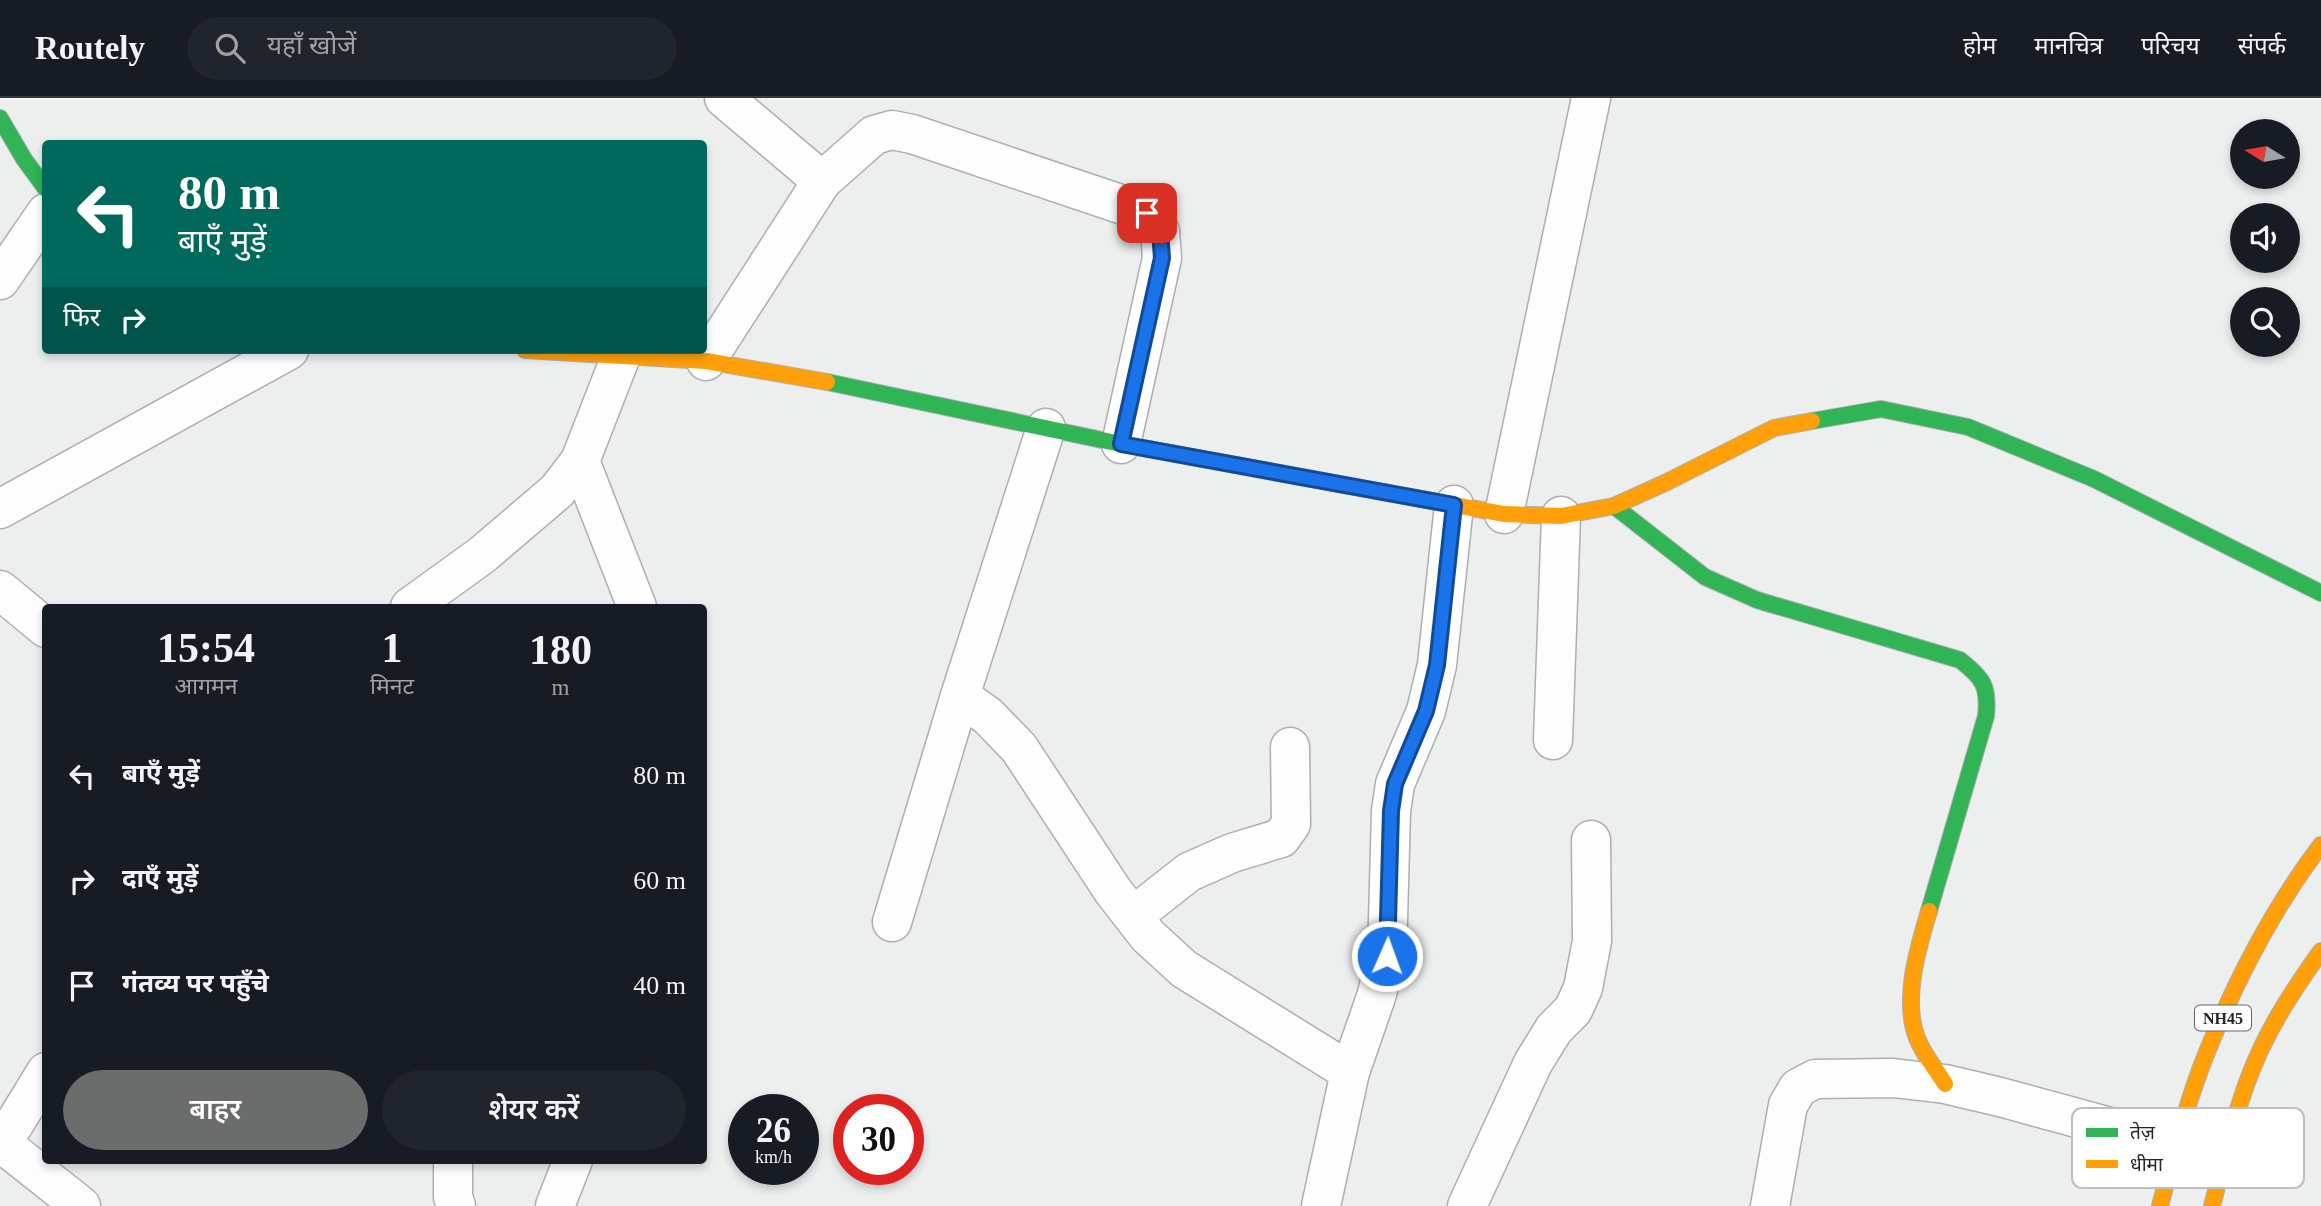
<!DOCTYPE html>
<html lang="hi">
<head>
<meta charset="utf-8">
<style>
	body { margin:0; font-family:"Times New Roman","Noto Sans Devanagari",serif; background:#20242c; color:#f1f3f6; height:100vh; display:flex; flex-direction:column; font-size:26px; white-space:nowrap }
	* { box-sizing:border-box; margin:0 }
	p { font-size:23px; color:#9ea1a6 }
	.icon { flex:none; width:38px; height:38px; fill:none; stroke:currentColor; stroke-width:2; stroke-linecap:round; stroke-linejoin:round }
	.map { position:relative; flex:1; overflow:hidden }
	.side { position:absolute; left:42px; top:506px; width:665px; height:560px; display:flex; flex-direction:column; background:#171b24; border-radius:7px; box-shadow:0 4px 10px #0003 }
	.side>* { flex:none }
	.top-card { position:absolute; left:42px; top:42px; width:665px; height:214px; border-radius:7px; box-shadow:0 4px 10px #0003; background:#00695c; color:#fff; overflow:hidden }
	.needle { width:46px; rotate:281deg }
	.tools { position:absolute; left:2230px; top:21px; display:grid; gap:14px }
	.tools a { display:grid; place-items:center; width:70px; height:70px; border-radius:50%; background:#171b24; box-shadow:0 4px 10px #0003; font-size:35px }
	.speed { position:absolute; left:728px; top:996px; display:flex; gap:14px; font-size:35px; font-weight:700; text-align:center }
	.speed>* { display:grid; place-content:center; width:91px; height:91px; border-radius:50%; background:#171b24; box-shadow:0 4px 10px #0003; line-height:1 }
	.speed small { font-size:18px; font-weight:400 }
	.speed .limit { border:10px solid #d22; background:#fff; color:#111 }
	.pin { position:absolute; display:grid; place-items:center; width:60px; height:60px; color:#fff; margin:-30px; border-radius:14px; box-shadow:0 4px 10px #0006 }
	.me { position:absolute; width:77px; margin:-38px; rotate:2deg; stroke-linejoin:round; filter:drop-shadow(0 0 5px #0008) }
	.turn { display:flex; align-items:center; gap:24px; height:147px; padding:0 21px; font-size:32px }
	.turn .icon { width:91px; height:91px; stroke-width:2.5 }
	.turn b { display:block; font-size:49px; line-height:60px }
	.then { display:flex; align-items:center; height:66px; padding:0 21px; background:#0003; gap:14px; font-size:26px }
	.eta { display:flex; justify-content:space-evenly; align-items:center; height:119px; text-align:center }
	.eta b { font-size:42px; font-weight:600; line-height:49px }
	.action { display:flex; gap:14px; margin-top:auto; padding:14px 21px }
	.action a { flex:1; height:80px; border-radius:42px; background:#6b6c6c; color:#fff; font-size:28px; font-weight:600; line-height:80px; text-align:center }
	.action a+a { background:#20242c; color:#f1f3f6 }
	ul { padding:0; list-style:none }
	li { display:flex; align-items:center; gap:21px; height:105px; padding:0 21px }
	li div { flex:1 }
	li b { display:block; font-size:26px }
	li em { font-style:normal }
	header { display:flex; align-items:center; gap:42px; box-sizing:border-box; height:98px; padding:0 35px; background:#171b24; border-bottom:2px solid #363941 }
	header strong { font-size:33px }
	nav { display:flex; gap:38px; margin-inline-start:auto; font-size:24px }
	.search { width:490px; height:63px; background:#20242c; display:flex; align-items:center; gap:18px; box-sizing:border-box; padding:0 24px; border-radius:38px; color:#9ea1a6; font-size:26px }
	.map>svg:first-child { display:block }
	.lines { fill:none; stroke-linecap:round; stroke-linejoin:round }
	.street-casing { stroke:#adafae; stroke-width:41 }
	.fast-casing { stroke:#adafae; stroke-width:18 }
	.slow-casing { stroke:#adafae; stroke-width:18 }
	.street { stroke:#fcfdfc; stroke-width:38 }
	.fast { stroke:#30b455; stroke-width:16 }
	.slow { stroke:#ff9f0a; stroke-width:16 }
	.route-casing { stroke:#114b97; stroke-width:18 }
	.route { stroke:#1a73e8; stroke-width:12 }
	.labels { text-anchor:middle; stroke-width:5; stroke-linejoin:round; paint-order:stroke }
	.shield { fill:#fff; stroke:#666767; stroke-width:2 }
	.shield-label { font-size:16px; font-weight:bold; fill:#252626 }
	.key { fill:#fff; stroke:#bebebe; stroke-width:2 }
	.key-label { font-size:19px; fill:#252626 }
</style>
</head>
<body>
<header>
<strong>Routely</strong>
<div class="search"><svg class="icon" aria-label="search" viewBox="0 0 24 24"><circle cx="10" cy="10" r="6"/><path d="M15 15l6 6"/></svg>यहाँ खोजें</div>
<nav><a>होम</a><a>मानचित्र</a><a>परिचय</a><a>संपर्क</a></nav>
</header>
<div class="map">
<svg width="2321" height="1108" viewBox="0 0 2321 1108">
	<rect width="100%" height="100%" fill="#ecefee"/>
	<g class="lines">
		<g class="street-casing">
			<g id="street">
				<polyline points="724,0 822,83"/>
				<polyline points="0,182 46,115"/>
				<polyline points="706,263 822,83 874,37 892,32 912,36 1147,115 1160,133 1162,160 1121,346"/>
				<polyline points="580,363 637,509"/>
				<polyline points="0,411 289,252"/>
				<polyline points="1504,416 1591,0"/>
				<polyline points="0,492 46,530"/>
				<polyline points="410,509 482,457 557,393 580,363 621,258"/>
				<polyline points="960,598 988,618 1019,650 1113,793 1148,838 1184,871 1350,974"/>
				<polyline points="1553,642 1561,418"/>
				<polyline points="1133,818 1189,774 1232,755 1281,740 1291,726 1290,649"/>
				<polyline points="892,824 960,598 1046,330"/>
				<polyline points="0,1044 81,1108"/>
				<polyline points="0,1049 46,974"/>
				<polyline points="453,1062 453,1099 456,1108"/>
				<polyline points="555,1108 573,1062"/>
				<polyline points="1321,1108 1350,974 1376,899 1387,858 1391,713 1395,686 1426,613 1437,567 1454,407"/>
				<polyline points="1467,1108 1533,965 1554,931 1573,912 1583,890 1592,843 1591,742"/>
				<polyline points="1770,1108 1788,1007 1798,990 1815,981 1893,980 1945,986 2000,999 2176,1047"/>
			</g>
		</g>
		<g class="fast-casing">
			<g id="fast">
				<polyline points="0,20 24,61 46,91"/>
				<polyline points="827,284 1121,346 1378,393"/>
				<polyline points="1812,323 1881,311 1968,329 2094,381 2321,495"/>
				<path d="M1614,408L1705,479L1757,502L1960,562C1983,580 1989,588 1986,618L1929,813"/>
			</g>
		</g>
		<g class="slow-casing">
			<g id="slow">
				<polyline points="525,252 706,263 827,284"/>
				<polyline points="1378,393 1504,416 1561,418 1614,408 1667,384 1774,330 1812,323"/>
				<path d="M1929,813C1918,850 1902,902 1917,940C1923,956 1936,971 1945,986"/>
				<path d="M2160,1108C2174,1056 2187,1003 2207,954C2236,882 2274,809 2321,747"/>
				<path d="M2212,1108C2224,1063 2234,1017 2251,974C2268,930 2294,891 2321,853"/>
			</g>
		</g>
		<use href="#street" class="street"/>
		<use href="#fast" class="fast"/>
		<use href="#slow" class="slow"/>
	</g>
	<g class="lines">
		<g class="route-casing">
			<polyline id="route" points="1147,115 1160,134 1162,160 1121,346 1454,407 1437,567 1426,613 1395,686 1391,713 1387,858"/>
		</g>
		<use href="#route" class="route"/>
	</g>
	<g class="labels">
		<rect class="shield" x="2195" y="907.5" width="56" height="25" rx="5"/>
		<g class="shield-label">
			<text x="2223" y="926">NH45</text>
		</g>
	</g>
	<rect x="2072" y="1010" width="232" height="80" rx="10" class="key"/>
	<rect x="2086" y="1030" width="32" height="9" fill="#30b455"/>
	<rect x="2086" y="1062" width="32" height="8" fill="#ff9f0a"/>
	<g class="key-label">
		<text x="2130" y="1041">तेज़</text>
		<text x="2130" y="1073">धीमा</text>
	</g>
</svg>
<div class="tools">
<a><svg class="needle" viewBox="-14 -14 28 28"><path d="M0-13l5 13h-10z" fill="#e53935"/><path d="M0 13l5-13h-10z" fill="#9ea1a6"/></svg></a>
<a><svg class="icon" aria-label="sound" viewBox="0 0 24 24"><path d="M4 9h4l5-4v14l-5-4H4zM17 9q2 3 0 6"/></svg></a>
<a><svg class="icon" aria-label="search" viewBox="0 0 24 24"><circle cx="10" cy="10" r="6"/><path d="M15 15l6 6"/></svg></a>
</div>
<div class="speed"><div>26<small>km/h</small></div><div class="limit">30</div></div>
<div class="pin" style="left:1147px;top:115px;background:#d93025"><svg class="icon" aria-label="arrive" viewBox="0 0 24 24"><path d="M6 21V4h12l-3 4 3 4H6"/></svg></div>
<svg class="me" style="left:1387px;top:858px" viewBox="-20 -20 40 40"><circle r="17" fill="#1a73e8" stroke="#fff" stroke-width="3"/><path d="M0-11L8 9 0 5-8 9z" fill="#fff"/></svg>
<div class="top-card">
<div class="turn"><svg class="icon" aria-label="left" viewBox="0 0 24 24"><path d="M17 20v-9H6M10 6l-5 5 5 5"/></svg><div><b>80 m</b>बाएँ मुड़ें</div></div>
<div class="then">फिर<svg class="icon" aria-label="right" viewBox="0 0 24 24"><path d="M7 20v-9h11M14 6l5 5-5 5"/></svg></div>
</div>
<section class="side">
<div class="eta">
<div><b>15:54</b><p>आगमन</p></div>
<div><b>1</b><p>मिनट</p></div>
<div><b>180</b><p>m</p></div>
</div>
<ul>
<li><svg class="icon" aria-label="left" viewBox="0 0 24 24"><path d="M17 20v-9H6M10 6l-5 5 5 5"/></svg><div><b>बाएँ मुड़ें</b></div><em>80 m</em></li>
<li><svg class="icon" aria-label="right" viewBox="0 0 24 24"><path d="M7 20v-9h11M14 6l5 5-5 5"/></svg><div><b>दाएँ मुड़ें</b></div><em>60 m</em></li>
<li><svg class="icon" aria-label="arrive" viewBox="0 0 24 24"><path d="M6 21V4h12l-3 4 3 4H6"/></svg><div><b>गंतव्य पर पहुँचे</b></div><em>40 m</em></li>
</ul>
<div class="action"><a>बाहर</a><a>शेयर करें</a></div>
</section>
</div>
</body>
</html>
